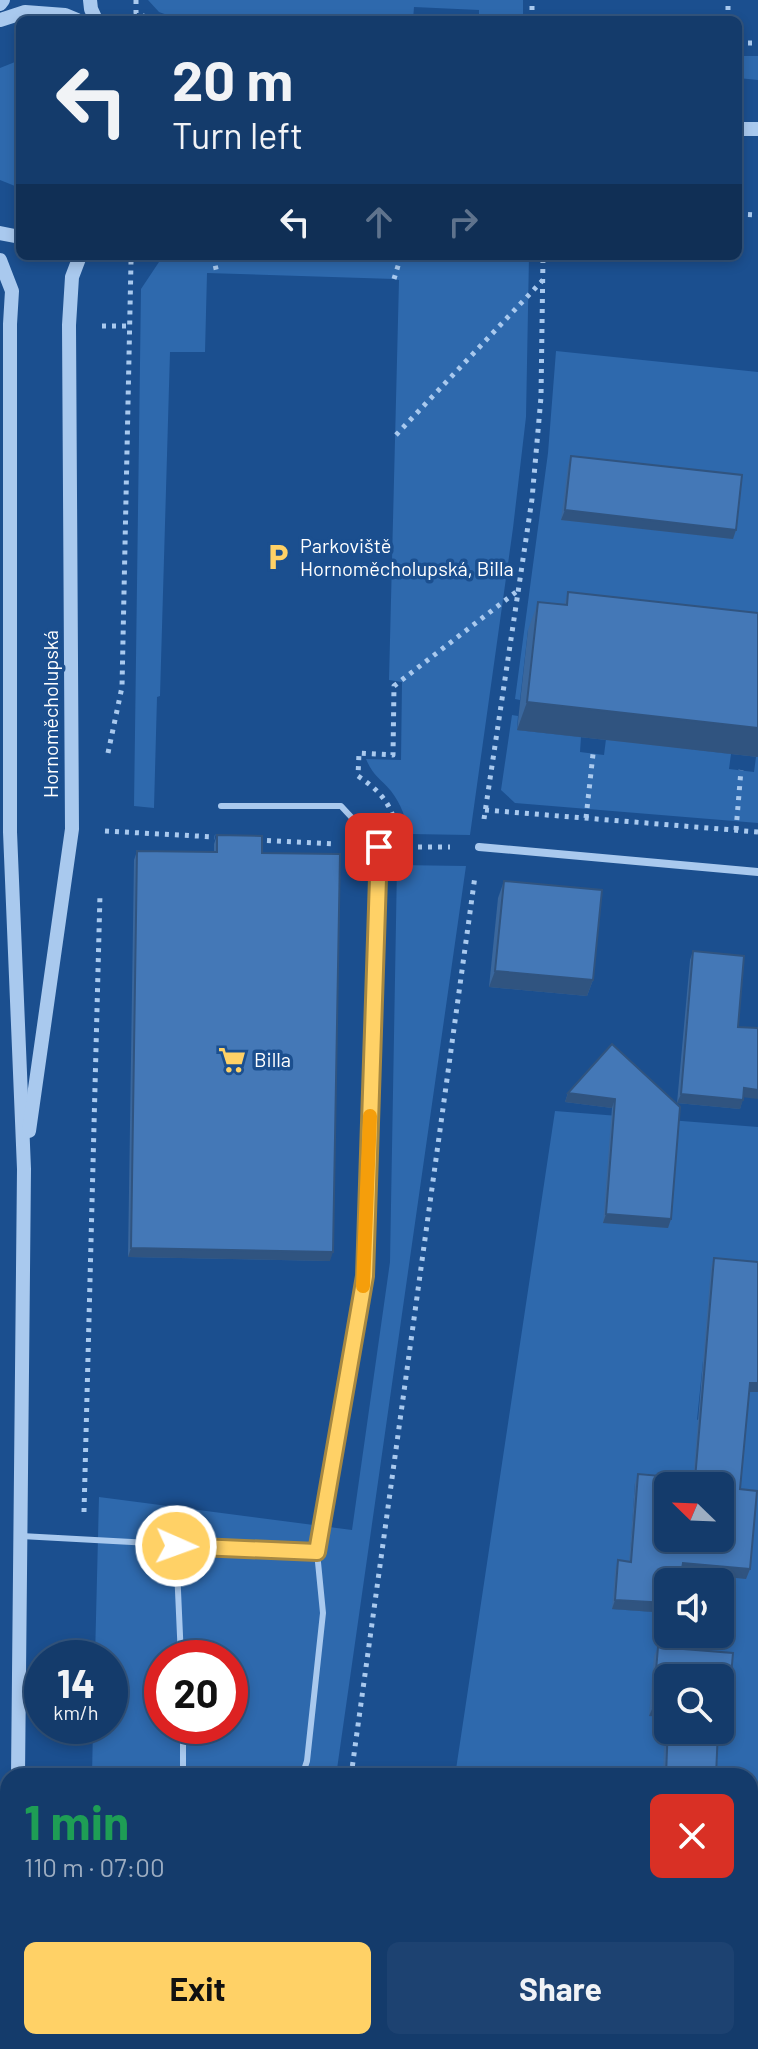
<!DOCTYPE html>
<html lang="en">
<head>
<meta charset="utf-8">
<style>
	body { margin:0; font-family:Barlow,sans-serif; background:#1d4271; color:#f1f3f6; height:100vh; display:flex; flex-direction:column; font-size:30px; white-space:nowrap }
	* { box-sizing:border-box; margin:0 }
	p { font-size:26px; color:#9dadc1 }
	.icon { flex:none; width:44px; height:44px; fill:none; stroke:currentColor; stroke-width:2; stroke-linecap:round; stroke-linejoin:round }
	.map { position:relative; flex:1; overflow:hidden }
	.panel { position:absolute; left:0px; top:1768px; width:758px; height:282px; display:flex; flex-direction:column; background:#143b6b; border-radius:24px 24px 0 0; box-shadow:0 4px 12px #0003,0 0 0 2px #33557e }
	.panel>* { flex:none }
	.top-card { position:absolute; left:16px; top:16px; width:726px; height:244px; border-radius:12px; box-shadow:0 4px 12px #0003,0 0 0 2px #33557e; background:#143b6b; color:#f1f3f6; overflow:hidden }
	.needle { width:52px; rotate:293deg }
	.buttons { position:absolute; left:654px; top:1472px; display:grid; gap:16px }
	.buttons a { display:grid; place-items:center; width:80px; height:80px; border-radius:12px; background:#143b6b; box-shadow:0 4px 12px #0003,0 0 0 2px #33557e; font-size:40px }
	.speed { position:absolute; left:24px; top:1640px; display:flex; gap:16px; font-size:40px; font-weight:700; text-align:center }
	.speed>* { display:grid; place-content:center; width:104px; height:104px; border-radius:50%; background:#143b6b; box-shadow:0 4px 12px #0003,0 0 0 2px #33557e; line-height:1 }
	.speed small { font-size:20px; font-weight:400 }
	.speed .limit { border:12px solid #d22; background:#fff; color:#111 }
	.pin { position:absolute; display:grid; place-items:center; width:68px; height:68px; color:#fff; margin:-34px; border-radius:16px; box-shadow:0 4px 12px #0006 }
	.me { position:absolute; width:88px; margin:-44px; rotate:92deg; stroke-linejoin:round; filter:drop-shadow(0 0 6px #0008) }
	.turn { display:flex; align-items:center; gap:28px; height:168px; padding:0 24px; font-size:36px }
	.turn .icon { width:104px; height:104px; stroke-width:2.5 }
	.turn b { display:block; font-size:56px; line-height:68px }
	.lanes { display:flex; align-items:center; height:76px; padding:0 24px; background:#0003; justify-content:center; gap:40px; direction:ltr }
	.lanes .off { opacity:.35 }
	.round { display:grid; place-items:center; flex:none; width:84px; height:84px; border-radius:12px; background:#1d4271 }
	.head { display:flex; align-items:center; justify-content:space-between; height:136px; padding:0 24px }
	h1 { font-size:48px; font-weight:700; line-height:60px; color:#1e9e55 }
	.cta { display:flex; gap:16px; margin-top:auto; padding:16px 24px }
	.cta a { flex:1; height:92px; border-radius:12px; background:#ffd166; color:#111; font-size:32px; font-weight:700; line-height:92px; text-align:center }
	.cta a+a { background:#1d4271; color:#f1f3f6 }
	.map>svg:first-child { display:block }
	.green { fill:#2e69ad; fill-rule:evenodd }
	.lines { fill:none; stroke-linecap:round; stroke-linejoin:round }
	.path { stroke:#a9c9ee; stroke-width:5; stroke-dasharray:4 6; stroke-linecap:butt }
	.service { stroke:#a9c9ee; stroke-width:6 }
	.minor { stroke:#a9c9ee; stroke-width:8 }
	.tertiary { stroke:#a9c9ee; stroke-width:14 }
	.wall { fill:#3a679d }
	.shaded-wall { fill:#305480 }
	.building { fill:#4478b7; stroke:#305480; stroke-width:2; fill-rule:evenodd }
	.route-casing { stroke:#a68842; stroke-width:20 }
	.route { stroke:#ffd166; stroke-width:14 }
	.slow { stroke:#f59e0b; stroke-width:14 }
	.labels { text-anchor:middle; stroke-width:7; stroke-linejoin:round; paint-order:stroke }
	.poi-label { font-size:20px; fill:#fff; stroke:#1b4f8f; text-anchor:start }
	.street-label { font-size:20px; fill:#fff; stroke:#1b4f8f }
</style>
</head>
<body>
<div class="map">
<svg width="758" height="2049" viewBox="0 0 758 2049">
	<rect width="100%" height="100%" fill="#1b4f8f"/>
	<g class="green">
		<polygon points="148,0 523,0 523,20 479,20 479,10 414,7 413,20 261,20 173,17 159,12"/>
		<polygon points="738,56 758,56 758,80 738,78"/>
		<polygon points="20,60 20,188 0,180 0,68"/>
		<path d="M163,256H529L526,417L513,528L470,835L410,834C406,819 401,804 391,791C380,778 373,776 366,759L401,760L402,682L389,680L399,280L394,279L207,273L205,352H170L160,696L157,697L154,808L134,806L141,289Z"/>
		<polygon points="556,351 758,372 758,643 528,630 520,700 515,699 548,453"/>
		<polygon points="512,715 518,716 517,730 581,737 580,752 604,755 606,739 731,754 729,769 754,772 756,757 758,757 758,823 515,803 501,790"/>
		<path d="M397,865L466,866L336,1776H92L93,1726H110V1658H95L99,1497L352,1530L390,1262ZM162,1658H230V1726H162Z"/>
		<path d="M555,1111L758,1127V1366L703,1361L697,1420L747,1392H758V1894L750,1992V1776H455ZM635,1483L669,1486H720L746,1578L679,1572L720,1582V1634H668V1613L612,1609L629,1571ZM655,1657L729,1662L720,1730H668V1717Z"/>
		<polygon points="202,2042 298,2042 297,2049 202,2049"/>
		<polygon points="414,2042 473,2042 472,2049 413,2049"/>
		<polygon points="644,2042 746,2042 745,2049 644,2049"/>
	</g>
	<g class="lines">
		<g class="path">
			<polyline points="136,0 136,13 153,20"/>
			<polyline points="532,20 532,0"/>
			<polyline points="728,20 728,0"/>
			<polyline points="738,43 758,43"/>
			<polyline points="738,214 758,215"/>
			<polyline points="213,256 217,273"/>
			<polyline points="394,279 401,256"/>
			<polyline points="102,326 129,326"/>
			<polyline points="396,435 543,280"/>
			<polyline points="108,753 122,687 131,262 134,256"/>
			<polyline points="485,810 758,832"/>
			<path d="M393,816C386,797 374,787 358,776L359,753L393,755L394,686L516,592"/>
			<polyline points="586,818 593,754"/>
			<polyline points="484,819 532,499 541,397 543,256"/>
			<polyline points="736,830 741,770"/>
			<polyline points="105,831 215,837"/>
			<polyline points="257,840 335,844"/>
			<polyline points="408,847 450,847"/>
			<polyline points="84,1512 100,894"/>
			<polyline points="351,1776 475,876"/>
			<polyline points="313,2049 314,2042"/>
			<polyline points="753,2049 758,1990"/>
		</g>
		<g class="service">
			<polyline points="21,1536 317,1552 365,1276 379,847 341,806 221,806"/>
			<polyline points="176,1546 181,1658"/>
			<polyline points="183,1776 183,1726"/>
			<polyline points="302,1776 307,1761 323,1613 317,1552"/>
			<polyline points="233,2049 234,2042"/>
		</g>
		<polyline class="minor" points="479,847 758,872"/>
		<g class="tertiary">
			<polyline points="90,0 91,9 96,20"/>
			<polyline points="0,4 3,0"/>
			<polyline points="0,20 25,12 65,15 77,20"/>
			<polyline points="738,129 758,129"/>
			<polyline points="0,233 20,237"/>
			<polyline points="0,260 12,291 10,324 10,832 24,1169 18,1776"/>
			<polyline points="29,1131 72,829 69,325 72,277 80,256"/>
			<polyline points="14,2049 14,2042"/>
		</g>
	</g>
	<g class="wall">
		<polygon points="571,456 736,530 733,539 561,520 568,465"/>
		<polygon points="568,592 758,613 758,757 517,730 528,630 538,602 564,604"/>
		<polygon points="217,835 262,853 330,1261 128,1257 134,860 137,851 214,852 214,844"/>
		<polygon points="504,881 593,980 587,996 489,987 498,898"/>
		<polygon points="693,951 738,1027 743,1098 740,1109 677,1103 690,960"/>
		<polygon points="568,1093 680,1107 671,1219 668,1228 603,1223 612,1108 565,1102"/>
		<polygon points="714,1258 749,1392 740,1489 750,1569 746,1579 732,1577 726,1617 720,1616 720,1582 668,1582 668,1613 612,1609 615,1570 618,1560 629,1562 635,1483 638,1474 693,1479 711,1267"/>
		<polygon points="658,1647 725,1720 668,1678 668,1730 716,1776 663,1776 665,1717 649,1716 654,1656"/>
	</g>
	<g class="shaded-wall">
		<polygon points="565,510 736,530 733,539 561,520"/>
		<polygon points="527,702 758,728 758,757 517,730"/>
		<polygon points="495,971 593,980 587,996 489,987"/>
		<polygon points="744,1088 758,1090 758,1099 741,1097"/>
		<polygon points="568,1093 615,1099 612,1108 565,1102"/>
		<polygon points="681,1094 743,1100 740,1109 677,1103"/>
		<polygon points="606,1214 671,1219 668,1228 603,1223"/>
		<polygon points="131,1248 333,1252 330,1261 128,1257"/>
		<polygon points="750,1383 758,1383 758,1392 747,1392"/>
		<polygon points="683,1563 750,1569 746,1579 679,1572"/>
		<polygon points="615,1600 668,1603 668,1613 612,1609"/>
		<polygon points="720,1607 729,1608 726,1617 720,1616"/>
		<polygon points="653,1707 668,1708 665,1717 649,1716"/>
		<polygon points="720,1711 728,1711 725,1720 720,1720"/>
	</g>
	<g class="building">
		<polygon points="571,456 742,475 736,530 565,510"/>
		<polygon points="568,592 758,613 758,728 527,702 538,602 567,605"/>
		<polygon points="217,835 262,836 262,853 340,854 333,1252 131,1248 137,851 217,852"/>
		<polygon points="504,881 602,890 593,980 495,971"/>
		<polygon points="693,951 744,956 738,1027 758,1028 758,1090 744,1088 743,1100 681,1094"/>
		<polygon points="612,1044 680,1107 671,1219 606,1214 615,1099 568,1093"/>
		<path d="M714,1258L758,1262V1383H750L740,1489L757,1491L750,1569L683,1563L682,1569L732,1575L729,1608L720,1607V1582H668V1603L615,1600L618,1560L631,1562L638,1474L695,1479ZM668,1486H720V1538H668Z"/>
		<polygon points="658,1647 733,1653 728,1711 720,1711 720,1678 668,1678 668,1708 653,1707"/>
		<polygon points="668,1724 668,1730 718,1730 716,1776 666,1776"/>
		<polygon points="92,2042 205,2042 204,2049 91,2049"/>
		<polygon points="475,2042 647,2042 646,2049 475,2049"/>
	</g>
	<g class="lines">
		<g class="route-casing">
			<polyline id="route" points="176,1546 317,1552 365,1276 379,847"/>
		</g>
		<use href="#route" class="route"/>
		<polyline class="slow" points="363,1286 370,1116"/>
	</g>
	<defs>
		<g id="parking-bare" transform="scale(2.16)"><path d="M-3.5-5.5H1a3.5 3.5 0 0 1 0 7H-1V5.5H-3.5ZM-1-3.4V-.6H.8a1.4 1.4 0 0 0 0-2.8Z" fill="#ffd166" stroke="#1b4f8f" stroke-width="2.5" paint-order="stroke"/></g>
		<g id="supermarket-bare" transform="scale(2.16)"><path d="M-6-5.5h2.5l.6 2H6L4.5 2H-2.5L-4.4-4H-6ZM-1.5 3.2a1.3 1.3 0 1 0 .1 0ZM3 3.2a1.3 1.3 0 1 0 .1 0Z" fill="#ffd166" stroke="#1b4f8f" stroke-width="2.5" paint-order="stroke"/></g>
	</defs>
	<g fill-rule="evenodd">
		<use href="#parking-bare" x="278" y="557"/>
		<use href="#supermarket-bare" x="232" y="1060"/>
	</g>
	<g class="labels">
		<g class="poi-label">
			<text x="300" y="553">Parkoviště<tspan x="300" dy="23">Hornoměcholupská, Billa</tspan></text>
			<text x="254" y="1067">Billa</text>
		</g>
		<g class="street-label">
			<text transform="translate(51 714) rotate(-90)" y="7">Hornoměcholupská</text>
		</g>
	</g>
</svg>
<div class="buttons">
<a><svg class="needle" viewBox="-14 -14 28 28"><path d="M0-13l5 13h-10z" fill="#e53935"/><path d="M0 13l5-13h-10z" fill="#9dadc1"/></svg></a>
<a><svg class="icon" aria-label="sound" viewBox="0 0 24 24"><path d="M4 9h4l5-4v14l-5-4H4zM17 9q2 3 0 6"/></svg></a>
<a><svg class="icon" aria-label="search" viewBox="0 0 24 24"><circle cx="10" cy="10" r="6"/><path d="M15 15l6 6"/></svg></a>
</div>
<div class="speed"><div>14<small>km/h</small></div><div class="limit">20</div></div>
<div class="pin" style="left:379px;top:847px;background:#d93025"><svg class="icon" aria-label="arrive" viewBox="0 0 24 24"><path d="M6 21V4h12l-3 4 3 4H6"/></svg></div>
<svg class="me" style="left:176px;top:1546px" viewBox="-20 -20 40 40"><circle r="17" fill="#ffd166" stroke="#fff" stroke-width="3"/><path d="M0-11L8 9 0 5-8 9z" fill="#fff"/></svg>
<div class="top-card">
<div class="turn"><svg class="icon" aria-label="left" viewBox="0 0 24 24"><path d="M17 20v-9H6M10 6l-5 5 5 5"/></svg><div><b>20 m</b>Turn left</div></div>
<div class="lanes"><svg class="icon" aria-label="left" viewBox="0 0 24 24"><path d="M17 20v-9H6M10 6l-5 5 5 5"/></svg><svg class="icon off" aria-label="ahead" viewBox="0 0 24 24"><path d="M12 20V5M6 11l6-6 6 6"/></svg><svg class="icon off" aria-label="right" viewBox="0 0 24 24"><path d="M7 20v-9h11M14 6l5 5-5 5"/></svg></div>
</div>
<section class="panel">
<div class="head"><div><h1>1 min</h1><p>110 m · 07:00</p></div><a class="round" style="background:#d93025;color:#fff"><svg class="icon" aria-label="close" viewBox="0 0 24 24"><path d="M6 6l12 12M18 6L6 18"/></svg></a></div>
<div class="cta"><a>Exit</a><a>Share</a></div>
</section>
</div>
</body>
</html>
